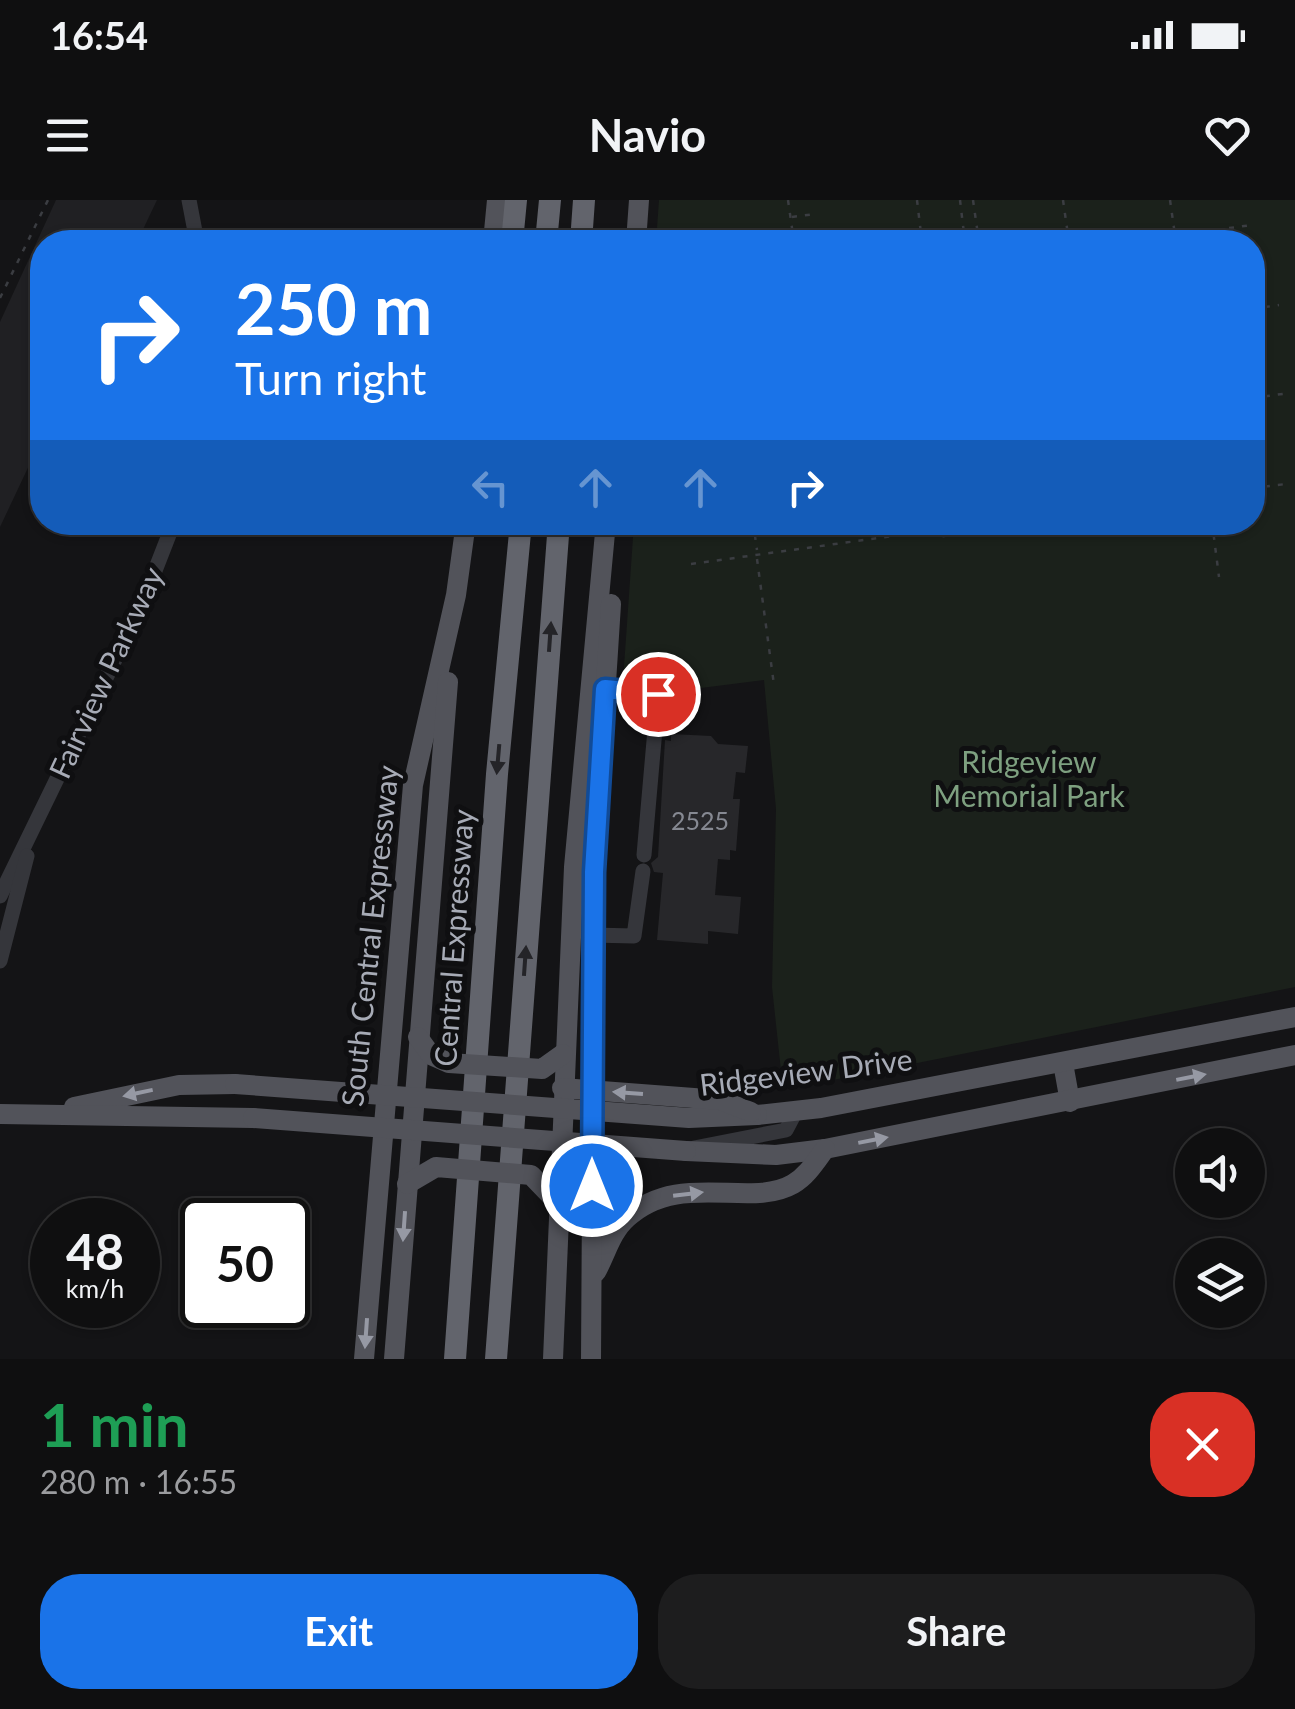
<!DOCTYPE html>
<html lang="en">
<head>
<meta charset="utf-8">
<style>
	body { margin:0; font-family:Lato,sans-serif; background:#1d1d1e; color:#f1f3f6; height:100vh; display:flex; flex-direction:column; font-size:38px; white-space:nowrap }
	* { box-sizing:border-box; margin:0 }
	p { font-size:32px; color:#9b9c9f }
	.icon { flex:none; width:55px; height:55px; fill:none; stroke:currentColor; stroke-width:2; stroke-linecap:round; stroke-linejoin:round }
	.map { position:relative; height:1159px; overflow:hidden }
	.drawer { display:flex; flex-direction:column; background:#0f0f10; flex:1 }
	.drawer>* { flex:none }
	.hud { position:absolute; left:30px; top:30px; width:1235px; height:305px; border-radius:40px; box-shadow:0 2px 8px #0004,0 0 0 2px #2f2f30; background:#1a73e8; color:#fff; overflow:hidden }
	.controls { position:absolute; left:1175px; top:928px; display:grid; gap:20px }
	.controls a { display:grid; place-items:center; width:90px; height:90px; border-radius:50%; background:#0f0f10; box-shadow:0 2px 8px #0004,0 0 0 2px #2f2f30; font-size:50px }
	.speed { position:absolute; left:30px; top:998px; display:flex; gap:20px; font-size:50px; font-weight:700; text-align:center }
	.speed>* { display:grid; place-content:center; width:130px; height:130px; border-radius:50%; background:#0f0f10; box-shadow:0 2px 8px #0004,0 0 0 2px #2f2f30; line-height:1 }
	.speed small { font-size:25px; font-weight:400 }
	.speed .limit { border:5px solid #111; border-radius:15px; background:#fff; color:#111 }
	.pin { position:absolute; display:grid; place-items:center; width:85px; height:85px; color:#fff; margin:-42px; border:5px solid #fff; border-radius:50%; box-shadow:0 2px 10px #0007 }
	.me { position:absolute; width:110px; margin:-55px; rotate:0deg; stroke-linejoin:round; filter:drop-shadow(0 0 8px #0008) }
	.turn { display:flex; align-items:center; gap:35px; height:210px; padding:0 40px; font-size:45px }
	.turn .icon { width:130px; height:130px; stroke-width:2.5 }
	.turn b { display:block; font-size:70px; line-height:85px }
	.lanes { display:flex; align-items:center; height:95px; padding:0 40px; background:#0003; justify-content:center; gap:50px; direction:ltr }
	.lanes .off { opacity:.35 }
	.round { display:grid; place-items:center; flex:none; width:105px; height:105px; border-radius:40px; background:#1d1d1e }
	.overview { display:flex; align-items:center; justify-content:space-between; height:170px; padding:0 40px }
	h1 { font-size:60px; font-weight:700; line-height:75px; color:#1e9e55 }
	.action { display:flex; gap:20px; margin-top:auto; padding:20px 40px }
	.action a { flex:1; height:115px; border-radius:40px; background:#1a73e8; color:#fff; font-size:40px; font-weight:700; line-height:115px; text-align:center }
	.action a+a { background:#1d1d1e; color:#f1f3f6 }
	.status { display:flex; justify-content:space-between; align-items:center; height:70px; padding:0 50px; background:#0f0f10; direction:ltr }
	.status svg { height:28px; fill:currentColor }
	header { display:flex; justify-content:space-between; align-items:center; height:130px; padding:0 40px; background:#0f0f10; font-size:45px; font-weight:700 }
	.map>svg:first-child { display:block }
	.built { fill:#202023 }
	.green { fill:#1b211b }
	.building { fill:#27272a }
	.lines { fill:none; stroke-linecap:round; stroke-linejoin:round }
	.path { stroke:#3b3d42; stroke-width:2.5; stroke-dasharray:5 8; stroke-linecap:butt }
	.minor { stroke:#35363b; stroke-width:15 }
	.major { stroke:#52535a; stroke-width:20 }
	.highway { stroke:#62646c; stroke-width:22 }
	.major-bridge { stroke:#52535a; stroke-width:20 }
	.oneway { fill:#242428 }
	.oneway2 { fill:#9699a4 }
	.route-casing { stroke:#114b97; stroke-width:25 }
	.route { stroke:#1a73e8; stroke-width:18 }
	.labels { text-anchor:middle; stroke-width:10; stroke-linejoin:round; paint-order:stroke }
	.number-label { font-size:25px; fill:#868992 }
	.street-label { font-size:30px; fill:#a7abb6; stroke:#0f0f11 }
	.park-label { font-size:30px; fill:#7ea080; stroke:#0f0f11 }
</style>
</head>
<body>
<div class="status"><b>16:54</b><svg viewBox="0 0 49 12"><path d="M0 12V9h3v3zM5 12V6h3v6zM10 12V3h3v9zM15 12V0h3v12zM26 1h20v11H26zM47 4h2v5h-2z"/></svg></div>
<header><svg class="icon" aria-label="menu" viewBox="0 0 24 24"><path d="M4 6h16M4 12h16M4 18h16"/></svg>Navio<svg class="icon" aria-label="heart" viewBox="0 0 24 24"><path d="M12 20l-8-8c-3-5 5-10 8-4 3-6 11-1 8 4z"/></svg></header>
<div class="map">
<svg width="1295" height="1159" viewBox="0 0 1295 1159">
	<rect width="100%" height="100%" fill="#141416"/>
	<polygon class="built" points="56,0 157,0 137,42 42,42 42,238 0,327 0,122"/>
	<polygon class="green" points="659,0 1295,0 1295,787 823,882 782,880 772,787 776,609 764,480 693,489 623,481 634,323 1252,322 1252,42 656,42"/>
	<polygon class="building" points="671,534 711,536 718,544 748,546 745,573 736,572 733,599 740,599 736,651 730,650 730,660 718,659 715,695 741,697 738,734 708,731 708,744 657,740 663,673 654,672 651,663 658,657 665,540 671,541"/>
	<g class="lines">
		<g class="path">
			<polyline points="788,0 794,42"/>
			<polyline points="917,0 922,42"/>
			<polyline points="960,0 965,42"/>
			<polyline points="973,0 979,42"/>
			<polyline points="1063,0 1069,42"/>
			<polyline points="1170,0 1176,42"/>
			<polyline points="792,17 815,14"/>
			<polyline points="1119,42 1118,38 1126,40"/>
			<polyline points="1126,42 1252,25"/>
			<polyline points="0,98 48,0"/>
			<polyline points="1252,109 1279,105"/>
			<polyline points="1252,198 1290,193"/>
			<polyline points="1252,288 1286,284"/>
			<polyline points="753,322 757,350"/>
			<polyline points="1212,322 1219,377"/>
			<polyline points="757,359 774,485"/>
			<polyline points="691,364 936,330 937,337 950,335 950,329 995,322"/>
		</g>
		<g class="minor">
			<polyline points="189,0 197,42"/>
			<polyline points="605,489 658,495 644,655"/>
			<polyline points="0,696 142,404 174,322"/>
			<polyline points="592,735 634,736 643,671"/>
			<polyline points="0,761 27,656"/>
			<polyline points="694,948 786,930 796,911"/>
		</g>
		<g class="major">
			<polyline points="493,42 497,0"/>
			<polyline points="636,42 639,0"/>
			<polyline points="1063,863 1070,902"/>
			<polyline points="74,907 179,885 235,884"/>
			<polyline points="0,914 253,918"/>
			<polyline points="757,915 821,908 1295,817"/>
			<polyline points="686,951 776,955 825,949 1295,855"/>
			<path d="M596,1072C606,1054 611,1032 627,1018C679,970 750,1009 793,984C807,976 816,961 825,949"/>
			<polyline points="364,1159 413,585 456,395 466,322"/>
			<polyline points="394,1159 448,482"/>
			<polyline points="553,1159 574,667 606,322"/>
			<polyline points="591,1159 594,672 611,404"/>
		</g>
		<g class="highway">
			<polyline points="512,42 516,0"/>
			<polyline points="546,42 550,0"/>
			<polyline points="581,42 584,0"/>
			<polyline points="455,1159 497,574 521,322"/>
			<polyline points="496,1159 559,322"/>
		</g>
		<g class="major-bridge">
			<polyline points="418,837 431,855 449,863 542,869 563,854"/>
			<polyline points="235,884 689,918 757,915"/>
			<polyline points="562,888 720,900 751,912"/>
			<polyline points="253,918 686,951"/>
			<polyline points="407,984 436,967 531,975 557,1002"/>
		</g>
	</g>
	<defs><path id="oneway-solid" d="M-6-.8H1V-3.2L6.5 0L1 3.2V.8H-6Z" transform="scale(2.5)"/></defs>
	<g class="oneway">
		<use href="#oneway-solid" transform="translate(550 437) rotate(-86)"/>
		<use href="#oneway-solid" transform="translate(498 559) rotate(95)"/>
		<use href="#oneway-solid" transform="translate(525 761) rotate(-86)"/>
	</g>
	<g class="oneway2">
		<use href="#oneway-solid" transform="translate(1191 877) rotate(-11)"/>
		<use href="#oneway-solid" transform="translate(138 893) rotate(168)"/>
		<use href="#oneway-solid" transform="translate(628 893) rotate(-176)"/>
		<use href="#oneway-solid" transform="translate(873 940) rotate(-11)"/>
		<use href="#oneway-solid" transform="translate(688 994) rotate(-7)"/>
		<use href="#oneway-solid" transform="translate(404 1026) rotate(94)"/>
		<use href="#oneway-solid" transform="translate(366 1133) rotate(94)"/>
	</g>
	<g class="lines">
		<g class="route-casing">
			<polyline id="route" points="592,986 594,672 605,489 658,494"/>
		</g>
		<use href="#route" class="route"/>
	</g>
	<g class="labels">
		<g class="number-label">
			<text x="700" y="630">2525</text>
		</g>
		<g class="street-label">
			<text transform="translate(107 473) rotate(-65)" y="10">Fairview Parkway</text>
			<text transform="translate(371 736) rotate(-84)" y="10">South Central Expressway</text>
			<text transform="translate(455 738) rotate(-86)" y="10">Central Expressway</text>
			<text transform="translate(806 873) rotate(-7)" y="10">Ridgeview Drive</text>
		</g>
		<g class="park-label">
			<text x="1029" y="573">Ridgeview<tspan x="1029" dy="34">Memorial Park</tspan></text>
		</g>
	</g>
</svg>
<div class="controls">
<a><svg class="icon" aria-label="sound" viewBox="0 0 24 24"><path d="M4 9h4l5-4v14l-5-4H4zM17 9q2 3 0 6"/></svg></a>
<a><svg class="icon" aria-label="layers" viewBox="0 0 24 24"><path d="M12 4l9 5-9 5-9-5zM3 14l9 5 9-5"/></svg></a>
</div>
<div class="speed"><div>48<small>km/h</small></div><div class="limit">50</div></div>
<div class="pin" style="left:658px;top:494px;background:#d93025"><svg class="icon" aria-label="arrive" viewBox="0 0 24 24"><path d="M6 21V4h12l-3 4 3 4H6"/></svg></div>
<svg class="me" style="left:592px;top:986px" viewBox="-20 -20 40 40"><circle r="17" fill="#1a73e8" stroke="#fff" stroke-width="3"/><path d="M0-11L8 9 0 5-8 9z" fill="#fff"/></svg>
<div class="hud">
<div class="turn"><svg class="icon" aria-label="right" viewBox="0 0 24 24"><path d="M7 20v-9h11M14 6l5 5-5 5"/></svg><div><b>250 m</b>Turn right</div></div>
<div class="lanes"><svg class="icon off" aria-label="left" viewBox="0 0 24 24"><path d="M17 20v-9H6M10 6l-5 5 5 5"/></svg><svg class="icon off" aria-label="ahead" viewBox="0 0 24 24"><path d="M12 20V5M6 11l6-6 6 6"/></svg><svg class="icon off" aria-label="ahead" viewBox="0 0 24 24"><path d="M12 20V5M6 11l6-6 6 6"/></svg><svg class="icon" aria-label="right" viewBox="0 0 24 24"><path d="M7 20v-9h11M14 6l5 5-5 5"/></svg></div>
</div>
</div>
<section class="drawer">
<div class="overview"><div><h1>1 min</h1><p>280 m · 16:55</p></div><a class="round" style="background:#d93025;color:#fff"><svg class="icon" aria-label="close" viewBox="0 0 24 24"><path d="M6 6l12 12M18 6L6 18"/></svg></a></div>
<div class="action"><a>Exit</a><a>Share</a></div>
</section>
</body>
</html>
